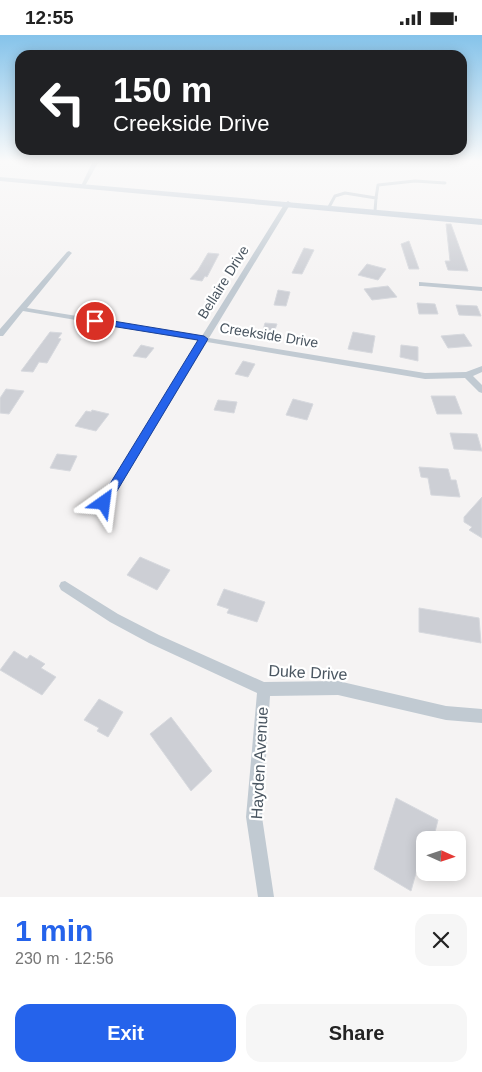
<!DOCTYPE html>
<html lang="en">
<head>
<meta charset="utf-8">
<style>
	body { margin:0; font-family:Helvetica,sans-serif; background:#f6f6f6; color:#222; height:100vh; display:flex; flex-direction:column; font-size:19px; white-space:nowrap }
	* { box-sizing:border-box; margin:0 }
	p { font-size:16px; color:#767676 }
	.icon { flex:none; width:28px; height:28px; fill:none; stroke:currentColor; stroke-width:2; stroke-linecap:round; stroke-linejoin:round }
	.map { position:relative; height:862px; overflow:hidden }
	.panel { display:flex; flex-direction:column; background:#fff; flex:1 }
	.panel>* { flex:none }
	.guide { position:absolute; left:15px; top:15px; width:452px; height:105px; border-radius:15px; box-shadow:0 2px 12px #0003; background:#202124; color:#fff; overflow:hidden }
	.needle { width:32px; rotate:93deg }
	.tools { position:absolute; left:416px; top:796px; display:grid; gap:10px }
	.tools a { display:grid; place-items:center; width:50px; height:50px; border-radius:10px; background:#fff; box-shadow:0 2px 12px #0003; font-size:25px }
	.pin { position:absolute; display:grid; place-items:center; width:42px; height:42px; color:#fff; margin:-21px; border:2px solid #fff; border-radius:50%; box-shadow:0 1px 5px #0007 }
	.me { position:absolute; width:55px; margin:-28px; rotate:31deg; stroke-linejoin:round; filter:drop-shadow(0 0 4px #0008) }
	.turn { display:flex; align-items:center; gap:18px; height:105px; padding:0 15px; font-size:22px }
	.turn .icon { width:65px; height:65px; stroke-width:2.5 }
	.turn b { display:block; font-size:35px; line-height:42px }
	.round { display:grid; place-items:center; flex:none; width:52px; height:52px; border-radius:15px; background:#f6f6f6 }
	.head { display:flex; align-items:center; justify-content:space-between; height:85px; padding:0 15px }
	h1 { font-size:30px; font-weight:600; line-height:38px; color:#2563eb }
	.cta { display:flex; gap:10px; margin-top:auto; padding:10px 15px }
	.cta a { flex:1; height:58px; border-radius:15px; background:#2563eb; color:#fff; font-size:20px; font-weight:600; line-height:58px; text-align:center }
	.cta a+a { background:#f6f6f6; color:#222 }
	.status { display:flex; justify-content:space-between; align-items:center; height:35px; padding:0 25px; background:#fff; direction:ltr }
	.status svg { height:14px; fill:currentColor }
	.map>svg:first-child { display:block }
	.building { fill:#cdcfd5; stroke:#d7d9de }
	.lines { fill:none; stroke-linecap:round; stroke-linejoin:round }
	.lane { stroke:#c1cad2; stroke-width:3 }
	.street { fill:#c1cad2; fill-rule:evenodd }
	.secondary { fill:#c1cbd6; fill-rule:evenodd }
	.route { fill:#2563eb; stroke:#184099 }
	.labels { text-anchor:middle; stroke-width:4.5; stroke-linejoin:round; paint-order:stroke }
	.street-label { font-size:14px; fill:#4a5661; stroke:#fff }
	.near-street-label { font-size:16px; fill:#4a5661; stroke:#fff }
</style>
</head>
<body>
<div class="status"><b>12:55</b><svg viewBox="0 0 49 12"><path d="M0 12V9h3v3zM5 12V6h3v6zM10 12V3h3v9zM15 12V0h3v12zM26 1h20v11H26zM47 4h2v5h-2z"/></svg></div>
<div class="map">
<svg width="482" height="862" viewBox="0 0 482 862">
	<rect width="100%" height="100%" fill="#f5f3f3"/>
	<g class="building">
		<polygon points="446,189 451,189 468,236 448,235 445,226 450,226"/>
		<polygon points="409,206 419,234 409,234 401,209"/>
		<polygon points="304,213 314,215 302,239 292,238"/>
		<polygon points="208,218 219,219 207,242 205,241 202,246 190,244 198,235"/>
		<polygon points="367,229 386,234 378,245 358,240"/>
		<polygon points="388,251 397,262 372,265 364,254"/>
		<polygon points="278,255 290,257 286,271 274,270"/>
		<polygon points="417,268 435,269 438,279 419,279"/>
		<polygon points="456,270 477,271 481,281 459,280"/>
		<polygon points="265,288 277,289 273,300 262,299"/>
		<polygon points="50,297 62,298 58,303 61,304 47,328 39,327 33,337 21,336"/>
		<polygon points="353,297 375,301 372,318 348,314"/>
		<polygon points="464,299 472,311 448,313 441,301"/>
		<polygon points="141,310 154,313 146,323 133,321"/>
		<polygon points="401,310 418,312 418,326 400,322"/>
		<polygon points="243,326 255,329 248,342 235,339"/>
		<polygon points="6,354 24,356 9,379 0,378 0,363"/>
		<polygon points="431,361 455,361 462,379 437,379"/>
		<polygon points="293,364 313,369 307,385 286,380"/>
		<polygon points="218,365 237,367 234,378 214,375"/>
		<polygon points="92,375 109,379 96,396 75,391 86,376 91,377"/>
		<polygon points="450,398 477,399 482,416 454,414"/>
		<polygon points="57,419 77,421 70,436 50,433"/>
		<polygon points="419,432 448,434 451,445 456,445 460,462 431,460 428,443 421,442"/>
		<polygon points="482,462 482,503 469,495 472,492 464,487 464,482"/>
		<polygon points="140,522 170,535 157,555 127,540"/>
		<polygon points="224,554 265,567 257,587 227,578 229,574 217,570"/>
		<polygon points="419,573 479,583 481,608 419,597"/>
		<polygon points="14,616 27,624 30,620 45,629 41,633 56,642 42,660 0,635"/>
		<polygon points="99,664 123,677 108,702 97,696 99,693 84,685"/>
		<polygon points="171,682 212,736 191,756 150,699"/>
		<polygon points="396,763 438,785 433,805 425,805 425,817 422,816 411,856 374,834"/>
	</g>
	<g class="lines">
		<g class="lane">
			<polyline points="376,163 378,150 415,146 445,148"/>
			<polyline points="329,172 335,161 345,158 376,163 375,176"/>
		</g>
		<g class="street">
			<polygon points="93,126 99,126 85,151 81,151"/>
			<polygon points="288,166 291,168 209,303 425,338 466,337 482,331 482,337 473,341 482,350 482,358 479,357 465,343 425,344 207,307 108,471 100,471 99,468 100,465 199,306 23,276 3,301 0,301 0,294 67,217 69,216 72,218 71,219 27,273 202,301 285,168"/>
			<polygon points="419,247 482,252 482,256 422,251 419,251"/>
			<polygon points="65,546 118,579 159,600 264,647 338,646 446,671 482,674 482,688 446,685 338,660 270,661 262,782 274,862 258,862 246,782 257,658 149,608 110,587 61,555 59,551 61,547"/>
		</g>
		<polygon class="secondary" points="0,142 482,184 482,190 0,146"/>
	</g>
	<linearGradient id="sky" x2="0" y2="1"><stop stop-color="#85c3ea"/><stop offset="0.51" stop-color="#fafafa"/><stop offset="1" stop-color="#fafafa" stop-opacity="0"/></linearGradient>
	<rect width="482" height="247" fill="url(#sky)"/>
	<polygon class="route" points="95,283 204,301 208,304 108,471 100,471 98,468 100,465 198,305 92,288 90,286"/>
	<g class="labels">
		<g class="street-label">
			<text transform="translate(223 247) rotate(-58)" y="5">Bellaire Drive</text>
			<text transform="translate(269 300) rotate(9)" y="5">Creekside Drive</text>
		</g>
		<g class="near-street-label">
			<text transform="translate(308 637) rotate(3)" y="6">Duke Drive</text>
			<text transform="translate(259 728) rotate(-87)" y="6">Hayden Avenue</text>
		</g>
	</g>
</svg>
<div class="tools">
<a><svg class="needle" viewBox="-14 -14 28 28"><path d="M0-13l5 13h-10z" fill="#e53935"/><path d="M0 13l5-13h-10z" fill="#767676"/></svg></a>
</div>
<div class="pin" style="left:95px;top:286px;background:#d93025"><svg class="icon" aria-label="arrive" viewBox="0 0 24 24"><path d="M6 21V4h12l-3 4 3 4H6"/></svg></div>
<svg class="me" style="left:104px;top:468px" viewBox="-20 -20 40 40"><path d="M0-17L14 15 0 8-14 15z" fill="#2563eb" stroke="#fff" stroke-width="4"/></svg>
<div class="guide">
<div class="turn"><svg class="icon" aria-label="left" viewBox="0 0 24 24"><path d="M17 20v-9H6M10 6l-5 5 5 5"/></svg><div><b>150 m</b>Creekside Drive</div></div>
</div>
</div>
<section class="panel">
<div class="head"><div><h1>1 min</h1><p>230 m · 12:56</p></div><a class="round"><svg class="icon" aria-label="close" viewBox="0 0 24 24"><path d="M6 6l12 12M18 6L6 18"/></svg></a></div>
<div class="cta"><a>Exit</a><a>Share</a></div>
</section>
</body>
</html>
